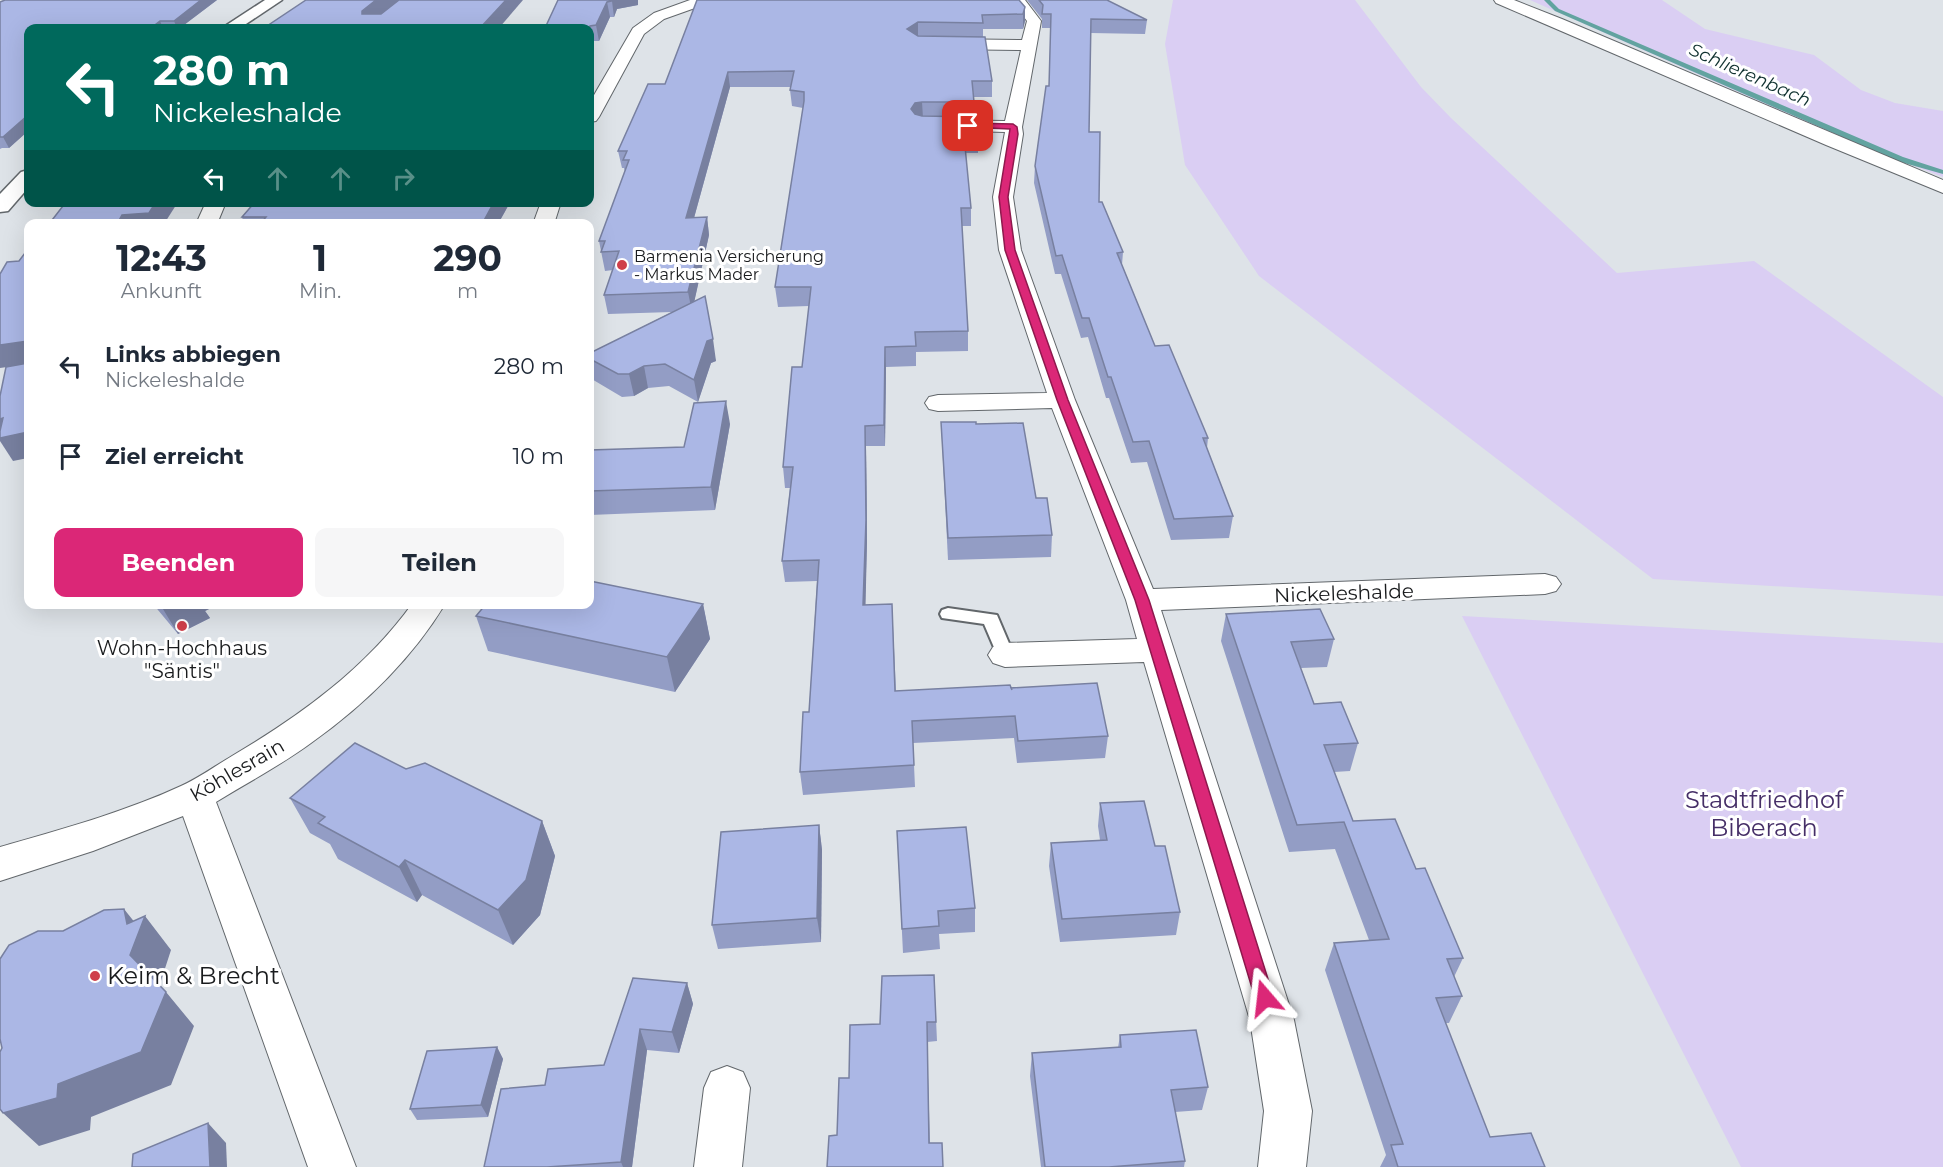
<!DOCTYPE html>
<html lang="de">
<head>
<meta charset="utf-8">
<style>
	body { margin:0; font-family:Montserrat,sans-serif; background:#f6f6f7; color:#1f2937; height:100vh; display:flex; flex-direction:column; font-size:22px; white-space:nowrap }
	* { box-sizing:border-box; margin:0 }
	p { font-size:20px; color:#747a83 }
	.icon { flex:none; width:33px; height:33px; fill:none; stroke:currentColor; stroke-width:2; stroke-linecap:round; stroke-linejoin:round }
	.map { position:relative; flex:1; overflow:hidden }
	.side { position:absolute; left:24px; top:219px; width:570px; height:390px; display:flex; flex-direction:column; background:#fff; border-radius:12px; box-shadow:0 6px 24px #0002 }
	.side>* { flex:none }
	.hud { position:absolute; left:24px; top:24px; width:570px; height:183px; border-radius:12px; box-shadow:0 6px 24px #0002; background:#00695c; color:#fff; overflow:hidden }
	.pin { position:absolute; display:grid; place-items:center; width:51px; height:51px; color:#fff; margin:-26px; border-radius:12px; box-shadow:0 3px 9px #0006 }
	.me { position:absolute; width:66px; margin:-33px; rotate:343deg; stroke-linejoin:round; filter:drop-shadow(0 0 4px #0008) }
	.turn { display:flex; align-items:center; gap:21px; height:126px; padding:0 30px; font-size:27px }
	.turn .icon { width:78px; height:78px; stroke-width:2.5 }
	.turn b { display:block; font-size:42px; line-height:51px }
	.lanes { display:flex; align-items:center; height:57px; padding:0 30px; background:#0003; justify-content:center; gap:30px; direction:ltr }
	.lanes .off { opacity:.35 }
	.eta { display:flex; justify-content:space-evenly; align-items:center; height:102px; text-align:center }
	.eta b { font-size:36px; font-weight:700; line-height:42px }
	.button { display:flex; gap:12px; margin-top:auto; padding:12px 30px }
	.button a { flex:1; height:69px; border-radius:12px; background:#db2777; color:#fff; font-size:24px; font-weight:700; line-height:69px; text-align:center }
	.button a+a { background:#f6f6f7; color:#1f2937 }
	ul { padding:0; list-style:none }
	li { display:flex; align-items:center; gap:18px; height:90px; padding:0 30px }
	li div { flex:1 }
	li b { display:block; font-size:22px }
	li em { font-style:normal }
	.map>svg:first-child { display:block }
	.green { fill:#dacef3 }
	.lines { fill:none; stroke-linecap:round; stroke-linejoin:round }
	.stream { fill:#62a3a0; fill-rule:evenodd }
	.service-casing { stroke:#62676b; stroke-width:4 }
	.minor-casing { stroke:#62676b; stroke-width:2 }
	.tertiary-casing { stroke:#62676b; stroke-width:3 }
	.service { fill:#fff; fill-rule:evenodd }
	.minor { fill:#fff; fill-rule:evenodd }
	.tertiary { fill:#fff; fill-rule:evenodd }
	.wall { fill:#939dc5 }
	.shaded-wall { fill:#7880a0 }
	.building { fill:#abb7e5; stroke:#7880a0; stroke-width:1.5 }
	.route { fill:#db2777; stroke:#8e194d; stroke-width:1.5 }
	.poi-dot { fill:#cf3f4a; stroke:#fff; stroke-width:2 }
	.labels { text-anchor:middle; stroke-width:6; stroke-linejoin:round; paint-order:stroke }
	.far-poi-label { font-size:16px; fill:#191b1d; stroke:#fff; text-anchor:start }
	.far-water-label { font-size:18px; font-style:italic; fill:#0f302f; stroke:#fff }
	.street-label { font-size:20px; fill:#191b1d; stroke:#fff }
	.poi-label { font-size:20px; fill:#191b1d; stroke:#fff }
	.near-park-label { font-size:24px; fill:#452e67; stroke:#fff }
	.near-poi-label { font-size:24px; fill:#191b1d; stroke:#fff; text-anchor:start }
</style>
</head>
<body>
<div class="map">
<svg width="1943" height="1167" viewBox="0 0 1943 1167">
	<rect width="100%" height="100%" fill="#dee3e8"/>
	<g class="green">
		<polygon points="1173,0 1355,0 1421,87 1451,118 1617,273 1754,261 1943,397 1943,596 1653,579 1259,276 1185,165 1165,44"/>
		<polygon points="1530,0 1662,0 1705,29 1814,55 1861,90 1895,103 1943,111 1943,177 1849,141"/>
		<polygon points="1462,616 1943,643 1943,1167 1741,1167"/>
	</g>
	<g class="lines">
		<polygon class="stream" points="1544,0 1550,0 1559,9 1903,157 1943,170 1943,174 1897,161 1555,11"/>
		<g class="service-casing">
			<polygon id="service" points="948,608 997,615 1014,655 1011,659 1005,661 999,659 984,624 942,618 940,614 942,610"/>
		</g>
		<g class="minor-casing">
			<g id="minor">
				<polygon points="690,0 711,0 709,3 664,19 644,34 599,117 596,121 590,122 590,102 633,28 654,13"/>
				<polygon points="1011,0 1025,0 1041,21 1022,127 1023,134 1013,197 1021,250 1075,400 1153,589 1545,574 1556,577 1561,584 1556,591 1545,594 1161,610 1294,1020 1312,1111 1306,1167 1258,1167 1264,1111 1250,1020 1144,662 1005,667 993,663 988,655 993,647 1005,643 1137,639 1126,600 1052,408 938,411 929,409 925,403 929,397 938,395 1047,393 999,250 993,197 1005,132 933,130 927,129 924,125 927,121 933,120 1005,121 1021,50 943,49 935,44 943,39 1022,40 1027,21"/>
				<polygon points="1494,0 1514,0 1562,19 1943,180 1943,193 1826,145 1496,3"/>
				<polygon points="206,202 226,202 217,224 196,224"/>
				<polygon points="541,202 561,202 554,224 533,224"/>
				<path d="M412,604H445C411,660 363,706 311,743C281,765 247,783 216,802L356,1167H308L183,816L93,851L0,881V847C59,830 125,812 181,786C199,778 215,766 232,756C300,716 365,669 412,604Z"/>
				<polygon points="727,1066 743,1072 750,1088 742,1167 694,1167 704,1088 711,1072"/>
			</g>
		</g>
		<g class="tertiary-casing">
			<g id="tertiary">
				<polygon points="265,0 282,0 240,28 222,28"/>
				<polygon points="28,170 28,188 8,211 0,212 0,194 21,172"/>
			</g>
		</g>
		<use href="#service" class="service"/>
		<use href="#minor" class="minor"/>
		<use href="#tertiary" class="tertiary"/>
	</g>
	<g class="wall">
		<polygon points="5,0 217,0 180,28 28,28 28,131 9,148 2,148 0,149 0,2"/>
		<polygon points="558,0 638,0 638,5 617,9 614,17 610,17 599,41 593,41 590,51 590,28"/>
		<polygon points="697,0 1025,7 1025,21 1023,29 983,29 983,37 992,81 992,97 973,97 974,117 978,136 978,153 965,153 971,208 971,226 962,226 968,331 968,351 916,352 916,366 886,367 885,446 866,446 867,542 865,605 893,626 896,691 1011,689 1108,736 1105,758 1017,763 1014,738 913,743 915,787 803,795 800,772 809,712 817,581 785,582 782,561 790,488 785,488 783,467 802,367 809,306 778,307 775,287 803,108 792,106 790,90 791,87 730,87 694,218 707,217 709,235 694,302 716,361 711,363 698,402 669,386 648,388 634,396 622,397 590,378 590,353 672,312 608,314 604,295 613,270 605,271 599,241 625,172 624,168 622,168 618,151 665,84"/>
		<polygon points="1027,0 1107,0 1147,20 1145,34 1091,33 1089,132 1099,202 1123,252 1122,265 1155,346 1208,438 1207,448 1233,516 1229,538 1171,540 1147,462 1131,463 1109,398 1106,398 1088,337 1081,338 1061,274 1055,274 1034,183 1035,166 1049,86 1051,28 1042,28 1042,19"/>
		<polygon points="255,202 507,202 508,206 498,224 244,224 242,217"/>
		<polygon points="941,422 976,424 1036,498 1052,535 1051,557 948,560"/>
		<polygon points="730,424 715,510 590,515 590,450 684,447"/>
		<polygon points="153,604 219,604 205,611 210,618 178,634"/>
		<polygon points="703,604 710,639 675,692 488,651 476,616"/>
		<polygon points="1226,614 1334,639 1327,667 1301,668 1314,704 1358,743 1350,771 1334,772 1353,821 1416,869 1463,958 1454,977 1462,996 1449,1023 1445,1023 1490,1137 1545,1167 1380,1167 1386,1155 1325,970 1334,943 1369,940 1335,849 1289,852 1221,641"/>
		<polygon points="406,769 542,821 555,856 540,915 513,945 422,895 417,902 338,859 330,844 310,833 290,798"/>
		<polygon points="1100,803 1155,846 1180,912 1176,935 1060,942 1049,866 1051,843 1100,840 1098,826"/>
		<polygon points="819,825 822,850 821,942 718,949 712,925"/>
		<polygon points="897,831 975,908 975,932 939,934 940,949 903,953"/>
		<polygon points="934,975 937,1041 927,1042 930,1143 943,1167 837,1135 849,1078 880,1024"/>
		<polygon points="687,983 693,1004 679,1053 647,1050 632,1167 484,1167 545,1085 604,1065"/>
		<polygon points="1120,1035 1208,1087 1202,1110 1175,1112 1185,1161 1184,1167 1041,1167 1030,1076 1032,1053 1118,1048"/>
		<polygon points="497,1047 503,1059 488,1117 417,1120 410,1109"/>
	</g>
	<g class="shaded-wall">
		<polygon points="201,0 217,0 180,28 177,28 174,21"/>
		<polygon points="376,0 400,0 366,28 362,14 362,11"/>
		<polygon points="506,0 523,0 499,28 480,28"/>
		<polygon points="612,0 638,0 638,5 617,9 614,17 612,1"/>
		<polygon points="607,2 610,17 599,41 596,25"/>
		<polygon points="1025,7 1025,21 1023,29 1023,14"/>
		<polygon points="160,21 163,28 151,28"/>
		<polygon points="918,22 918,37 907,29"/>
		<polygon points="590,26 593,41 590,51 589,28"/>
		<polygon points="728,72 730,87 689,236 686,218"/>
		<polygon points="922,102 923,118 915,120 911,109 915,103"/>
		<polygon points="28,115 28,131 9,148 3,137"/>
		<polygon points="156,202 178,202 164,224 117,224 122,215"/>
		<polygon points="494,202 507,202 508,206 498,224 482,224"/>
		<polygon points="707,217 709,235 692,312 688,292"/>
		<polygon points="713,339 716,361 711,363 698,402 694,380 707,341"/>
		<polygon points="28,340 28,364 0,368 0,345"/>
		<polygon points="885,347 886,367 885,446 884,425"/>
		<polygon points="644,366 648,388 634,396 629,374"/>
		<polygon points="726,401 730,424 715,510 711,487"/>
		<polygon points="3,418 28,432 28,458 13,461 0,441 0,419"/>
		<polygon points="865,426 866,446 867,542 865,627 863,605"/>
		<polygon points="160,604 219,604 205,611 210,618 178,634"/>
		<polygon points="703,604 710,639 675,692 667,657"/>
		<polygon points="542,821 555,856 540,915 513,945 498,910"/>
		<polygon points="819,825 822,850 821,942 817,918"/>
		<polygon points="405,860 422,895 417,902 399,867"/>
		<polygon points="124,909 140,929 145,916 171,950 158,990 130,955 127,924"/>
		<polygon points="687,983 693,1004 679,1053 672,1032"/>
		<polygon points="166,992 194,1026 171,1085 91,1117 90,1130 39,1146 3,1113 58,1084"/>
		<polygon points="640,1029 647,1050 632,1167 623,1167 621,1162"/>
		<polygon points="497,1047 503,1059 488,1117 481,1105"/>
		<polygon points="208,1123 226,1143 227,1167 210,1167"/>
	</g>
	<g class="building">
		<polygon points="5,0 201,0 174,21 160,21 151,28 28,28 28,115 3,137 0,137 0,2"/>
		<polygon points="306,0 376,0 362,11 362,14 381,14 399,0 506,0 480,28 264,28"/>
		<polygon points="558,0 612,0 612,1 607,2 596,25 590,26 589,28 545,28"/>
		<polygon points="697,0 1019,0 1025,7 1023,14 982,15 983,23 918,22 907,29 918,36 985,37 992,81 972,81 974,102 922,102 915,103 911,109 915,114 922,116 976,117 978,136 964,136 971,208 961,208 968,331 915,332 916,346 885,347 884,425 865,426 866,520 863,605 892,604 895,691 1010,685 1012,690 1011,688 1097,683 1108,736 1018,741 1015,716 912,721 914,765 800,772 803,712 809,712 819,560 782,561 793,467 783,467 792,367 802,367 811,287 775,287 804,101 804,92 790,90 794,71 728,72 686,218 707,217 688,292 604,295 619,251 601,252 605,241 599,241 629,160 623,160 627,151 618,151 648,84 665,84"/>
		<polygon points="1039,0 1107,0 1147,20 1091,19 1089,132 1100,132 1099,202 1102,202 1123,252 1117,253 1155,346 1169,345 1208,438 1203,438 1233,516 1174,519 1149,441 1133,442 1111,377 1108,377 1089,318 1082,318 1062,255 1056,256 1035,166 1046,86 1049,86 1051,14 1042,14 1043,5"/>
		<polygon points="66,202 156,202 149,213 122,215 117,224 49,224"/>
		<polygon points="255,202 494,202 482,224 260,224 266,217 242,217"/>
		<polygon points="28,249 28,341 0,345 0,274 7,262 19,261"/>
		<polygon points="705,296 713,339 707,341 694,380 665,364 644,366 629,374 618,374 590,359 590,353"/>
		<polygon points="28,363 28,432 0,438 0,431 3,418 0,419 0,396 6,367"/>
		<polygon points="726,401 711,487 590,491 590,450 684,447 694,403"/>
		<polygon points="941,422 976,422 976,424 1023,423 1036,498 1047,498 1052,535 948,538"/>
		<polygon points="590,581 703,604 667,657 476,616 486,604 590,604"/>
		<polygon points="1320,609 1334,639 1291,642 1314,704 1341,702 1358,743 1324,745 1353,821 1395,819 1416,869 1425,868 1463,958 1447,959 1462,996 1436,998 1490,1137 1531,1133 1545,1167 1398,1167 1391,1145 1403,1144 1334,943 1389,939 1344,822 1297,825 1226,614"/>
		<polygon points="355,743 406,769 425,763 542,821 526,880 498,910 405,860 399,867 318,823 325,817 290,798"/>
		<polygon points="1144,801 1155,846 1165,846 1180,912 1062,919 1051,843 1107,840 1100,803"/>
		<polygon points="819,825 817,918 712,925 721,832"/>
		<polygon points="966,827 975,908 938,911 939,926 902,929 897,831"/>
		<polygon points="124,909 127,924 145,916 130,955 166,992 141,1052 58,1084 57,1098 3,1113 0,1109 0,1052 2,1048 0,1039 0,959 9,945 38,931 63,931 104,910"/>
		<polygon points="934,975 936,1022 927,1022 929,1143 942,1143 943,1167 827,1167 829,1136 837,1135 839,1078 849,1078 850,1025 880,1024 882,976"/>
		<polygon points="633,978 687,983 672,1032 640,1029 621,1162 547,1167 484,1167 501,1089 545,1085 548,1069 604,1065"/>
		<polygon points="1196,1030 1208,1087 1171,1090 1185,1161 1109,1167 1045,1167 1032,1053 1121,1047 1120,1035"/>
		<polygon points="497,1047 481,1105 410,1109 427,1051"/>
		<polygon points="208,1123 210,1167 132,1167 133,1154"/>
	</g>
	<polygon class="route" points="968,123 1013,124 1017,127 1018,134 1008,197 1015,250 1068,400 1149,600 1274,998 1272,1004 1265,1007 1258,1004 1255,998 1135,600 1057,400 1005,250 999,197 1010,129 965,127 965,124"/>
	<g class="poi-dot">
		<circle cx="622" cy="265" r="6"/>
		<circle cx="182" cy="626" r="6"/>
		<circle cx="95" cy="976" r="6"/>
	</g>
	<g class="labels">
		<g class="far-poi-label">
			<text x="634" y="262">Barmenia Versicherung<tspan x="634" dy="18">- Markus Mader</tspan></text>
		</g>
		<g class="far-water-label">
			<text transform="translate(1750 75) rotate(24)" y="6">Schlierenbach</text>
		</g>
		<g class="street-label">
			<text transform="translate(1344 593) rotate(-2)" y="7">Nickeleshalde</text>
			<text transform="translate(237 770) rotate(-30)" y="7">Köhlesrain</text>
		</g>
		<g class="poi-label">
			<text x="182" y="655">Wohn-Hochhaus<tspan x="182" dy="23">"Säntis"</tspan></text>
		</g>
		<g class="near-park-label">
			<text x="1764" y="808">Stadtfriedhof<tspan x="1764" dy="28">Biberach</tspan></text>
		</g>
		<g class="near-poi-label">
			<text x="107" y="984">Keim &amp; Brecht</text>
		</g>
	</g>
</svg>
<div class="pin" style="left:968px;top:126px;background:#d93025"><svg class="icon" aria-label="arrive" viewBox="0 0 24 24"><path d="M6 21V4h12l-3 4 3 4H6"/></svg></div>
<svg class="me" style="left:1265px;top:998px" viewBox="-20 -20 40 40"><path d="M0-17L14 15 0 8-14 15z" fill="#db2777" stroke="#fff" stroke-width="4"/></svg>
<div class="hud">
<div class="turn"><svg class="icon" aria-label="left" viewBox="0 0 24 24"><path d="M17 20v-9H6M10 6l-5 5 5 5"/></svg><div><b>280 m</b>Nickeleshalde</div></div>
<div class="lanes"><svg class="icon" aria-label="left" viewBox="0 0 24 24"><path d="M17 20v-9H6M10 6l-5 5 5 5"/></svg><svg class="icon off" aria-label="ahead" viewBox="0 0 24 24"><path d="M12 20V5M6 11l6-6 6 6"/></svg><svg class="icon off" aria-label="ahead" viewBox="0 0 24 24"><path d="M12 20V5M6 11l6-6 6 6"/></svg><svg class="icon off" aria-label="right" viewBox="0 0 24 24"><path d="M7 20v-9h11M14 6l5 5-5 5"/></svg></div>
</div>
<section class="side">
<div class="eta">
<div><b>12:43</b><p>Ankunft</p></div>
<div><b>1</b><p>Min.</p></div>
<div><b>290</b><p>m</p></div>
</div>
<ul>
<li><svg class="icon" aria-label="left" viewBox="0 0 24 24"><path d="M17 20v-9H6M10 6l-5 5 5 5"/></svg><div><b>Links abbiegen</b><p>Nickeleshalde</p></div><em>280 m</em></li>
<li><svg class="icon" aria-label="arrive" viewBox="0 0 24 24"><path d="M6 21V4h12l-3 4 3 4H6"/></svg><div><b>Ziel erreicht</b></div><em>10 m</em></li>
</ul>
<div class="button"><a>Beenden</a><a>Teilen</a></div>
</section>
</div>
</body>
</html>
